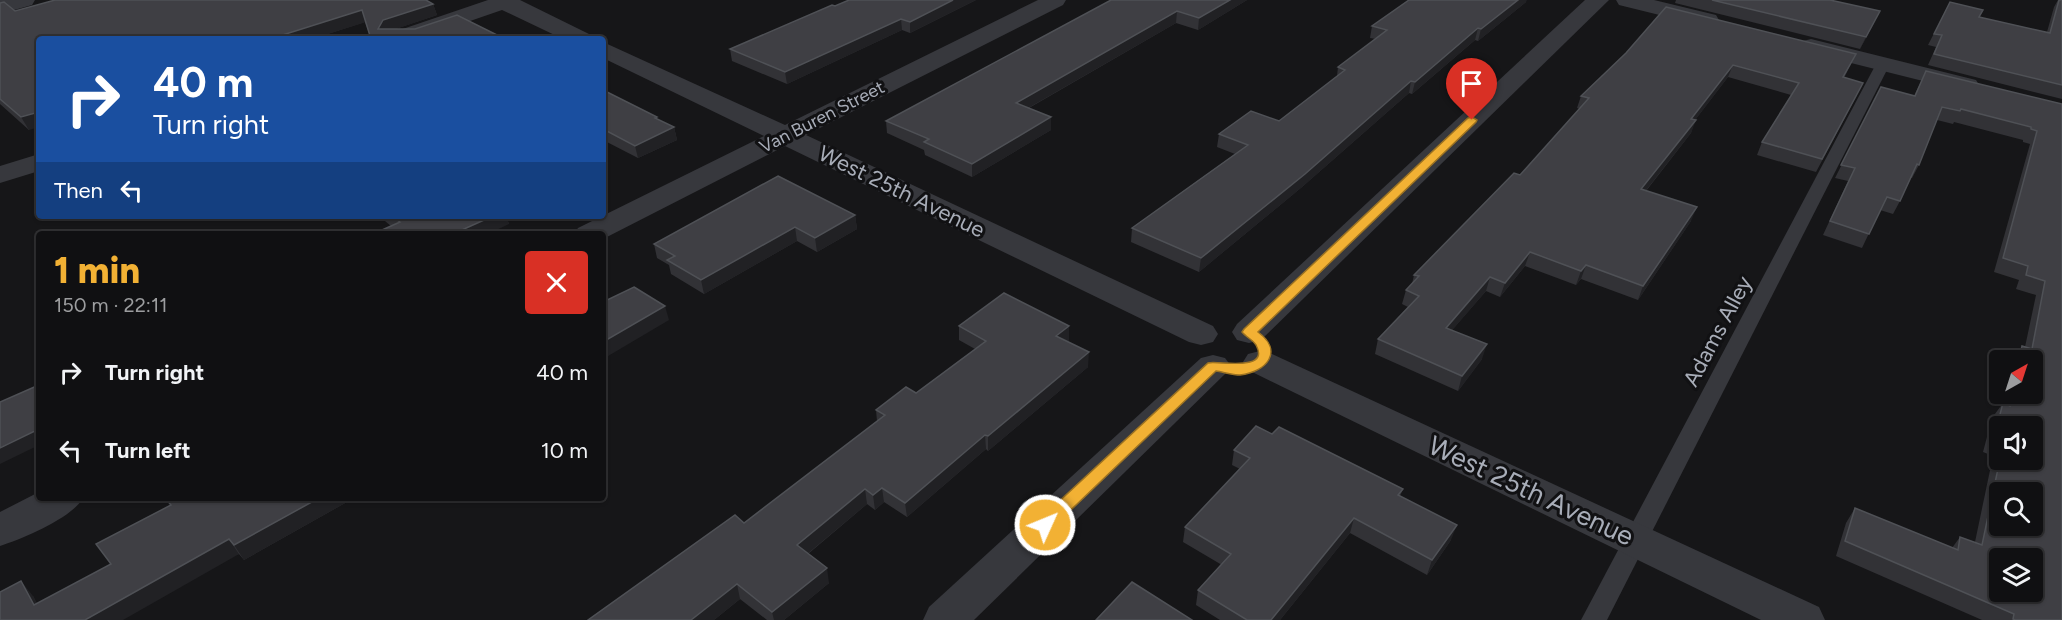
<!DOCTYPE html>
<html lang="en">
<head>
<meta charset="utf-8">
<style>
	body { margin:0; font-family:Figtree,sans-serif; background:#1e1e20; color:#f1f3f6; height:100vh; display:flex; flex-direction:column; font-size:22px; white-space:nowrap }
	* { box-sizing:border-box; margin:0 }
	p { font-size:20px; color:#9c9d9f }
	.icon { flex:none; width:33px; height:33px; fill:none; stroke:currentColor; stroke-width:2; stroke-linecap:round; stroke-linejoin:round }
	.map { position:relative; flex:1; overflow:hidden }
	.drawer { position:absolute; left:36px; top:231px; width:570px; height:270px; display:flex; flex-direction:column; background:#101012; border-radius:6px; box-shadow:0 2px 4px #0004,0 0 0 2px #303032 }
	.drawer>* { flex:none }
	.top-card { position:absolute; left:36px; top:36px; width:570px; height:183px; border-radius:6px; box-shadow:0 2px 4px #0004,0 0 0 2px #303032; background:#1a4fa0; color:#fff; overflow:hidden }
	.needle { width:39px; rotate:39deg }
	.tools { position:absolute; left:1989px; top:350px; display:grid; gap:12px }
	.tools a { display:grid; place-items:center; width:54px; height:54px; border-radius:6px; background:#101012; box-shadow:0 2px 4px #0004,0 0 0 2px #303032; font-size:30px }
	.pin { position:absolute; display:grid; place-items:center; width:51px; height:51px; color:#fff; margin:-62px -26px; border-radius:50% 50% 50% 0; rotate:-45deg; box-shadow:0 0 6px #0007 }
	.pin .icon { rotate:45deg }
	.me { position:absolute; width:66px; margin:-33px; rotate:46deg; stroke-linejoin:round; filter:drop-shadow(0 0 4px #0008) }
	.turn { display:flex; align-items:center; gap:21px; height:126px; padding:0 18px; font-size:27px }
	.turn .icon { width:78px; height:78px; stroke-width:2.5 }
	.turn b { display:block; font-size:42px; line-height:51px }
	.then { display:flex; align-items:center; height:57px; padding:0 18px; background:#0003; gap:12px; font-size:22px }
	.round { display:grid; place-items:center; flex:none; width:63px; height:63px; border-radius:6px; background:#1e1e20 }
	.headline { display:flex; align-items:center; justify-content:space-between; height:102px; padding:0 18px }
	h1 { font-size:36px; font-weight:800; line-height:45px; color:#f2b134 }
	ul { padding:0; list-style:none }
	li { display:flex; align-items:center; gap:18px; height:78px; padding:0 18px }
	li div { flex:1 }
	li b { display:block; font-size:22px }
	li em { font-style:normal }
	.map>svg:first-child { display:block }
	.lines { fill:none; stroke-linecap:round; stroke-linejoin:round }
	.service { fill:#37383d; fill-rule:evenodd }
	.minor { fill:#37383d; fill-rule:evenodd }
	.tertiary { fill:#37383d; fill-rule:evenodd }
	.wall { fill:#323236; fill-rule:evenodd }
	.shaded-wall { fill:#212124 }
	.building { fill:#3f3f44; stroke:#4f5156; stroke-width:1.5; fill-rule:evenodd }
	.route { fill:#f2b134; stroke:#9d7322; stroke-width:1.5 }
	.labels { text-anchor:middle; stroke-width:6; stroke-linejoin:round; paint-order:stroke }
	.far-street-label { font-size:18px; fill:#a8adb8; stroke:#111113 }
	.street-label { font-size:22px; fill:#a8adb8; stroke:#111113 }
	.near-street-label { font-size:27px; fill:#a8adb8; stroke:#111113 }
</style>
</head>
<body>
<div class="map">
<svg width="2062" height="620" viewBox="0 0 2062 620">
	<rect width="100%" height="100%" fill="#161618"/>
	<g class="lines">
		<polygon class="service" points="1883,60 1890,64 1607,620 1581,620 1876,64"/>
		<g class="minor">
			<polygon points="488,0 520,0 589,34 593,39 563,39 502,10 418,39 384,39 388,34"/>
			<polygon points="1038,0 1066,0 1063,5 806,135 1213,326 1218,334 1213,342 1201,345 1189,342 785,146 603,239 603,234 574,234 578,228 764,136 603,58 603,42 785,125"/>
			<polygon points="1585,0 1609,0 1261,340 1249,343 1237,340 1232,332 1237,324"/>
			<polygon points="39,154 39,171 0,183 0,166"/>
			<polygon points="1260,351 1272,354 1819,607 1825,620 1761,620 1248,370 1243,362 1248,354"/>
			<polygon points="1213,355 1225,358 1231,366 1225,374 974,620 923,620 929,607 1201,358"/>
			<path d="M39,492V498H83C72,518 22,539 0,546V512Z"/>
		</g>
		<g class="tertiary">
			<polygon points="0,0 35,0 32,5 0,14"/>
			<polygon points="1616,0 1654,0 1716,15 1719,20 1716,25 1708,27 1619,5"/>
			<polygon points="1811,39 1976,80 1979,85 1976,90 1967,92 1803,51 1799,46 1803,41"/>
		</g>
	</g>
	<g class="wall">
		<polygon points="976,0 910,33 902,30 787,84 732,61 730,49 835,6"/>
		<polygon points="1111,0 1247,0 1198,30 1176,23 1029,108 1051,130 972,177 925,155 924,150 887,133 886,121"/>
		<polygon points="1676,0 1830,0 1874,23 1860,49 1675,3"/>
		<polygon points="2058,0 2062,0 2062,99 1928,65 1936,47 1928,45 1950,2 1979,17 2047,32 2054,7"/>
		<polygon points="1526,2 1478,41 1475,40 1412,94 1409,93 1302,187 1199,272 1131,242 1132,228 1235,154 1217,147 1219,134 1279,121 1337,76 1338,67 1376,39 1370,38 1372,26"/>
		<polygon points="0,3 15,11 433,4 437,15 395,29 505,39 371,39 365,22 312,39 39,39 29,130 0,104"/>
		<polygon points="1626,53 1856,54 1844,78 1857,95 1816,172 1757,155 1762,142 1791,95 1728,77 1695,120 1691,133 1646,191 1691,221 1638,300 1581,279 1576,285 1525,266 1500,297 1486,291 1452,330 1482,359 1458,391 1375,354 1378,339 1408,307 1402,304 1406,290 1412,284 1414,275 1520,175 1580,109 1577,108 1581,96"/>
		<path d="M1926,71L2062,104V620H1982L1836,556L1846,523L1855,508L1952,548L1960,537L1975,542L1993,456L1983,452L1992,418L2003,403L2005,393H2032V360H2012L2022,346L2025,347L2036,295L2016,289L2019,280L1994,272L2030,144L2023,142V140L1954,122L1953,124L1937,120L1919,165L1912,178H1911L1900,201L1893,214L1880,210L1862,248L1823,235L1848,181L1835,178L1881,87L1914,96ZM2000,426L2032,459H2000Z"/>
		<polygon points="603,94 674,127 677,140 638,158 603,140"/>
		<polygon points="855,215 857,229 817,252 797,241 704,294 671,274 669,265 657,258 654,244"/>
		<polygon points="383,216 506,216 509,224 391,226 385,221"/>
		<polygon points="959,326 1069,326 1069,340 1067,342 1088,367 988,451 986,449 907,517 884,502 875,510 867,504 808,554 829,583 784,620 767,620 740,599 714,620 744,523 877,421 876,410 916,393 975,349 959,340"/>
		<polygon points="1272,434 1403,489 1400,496 1451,540 1427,575 1350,533 1280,620 1220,620 1196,605 1198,590 1222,565 1183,542 1185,527 1240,469 1232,465 1234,450"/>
		<polygon points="165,498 354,498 244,560 239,554 0,620 33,596 37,604 111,564 170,505"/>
	</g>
	<g class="shaded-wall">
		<polygon points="953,0 976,0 910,33 910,22"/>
		<polygon points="1230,0 1247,0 1198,30 1199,18"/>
		<polygon points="1518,0 1527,0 1526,2 1478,41 1481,29"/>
		<polygon points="433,4 437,15 387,32 378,29 383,20"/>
		<polygon points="362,10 366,22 312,39 270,39"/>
		<polygon points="1177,11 1176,23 1016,115 1016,103"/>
		<polygon points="1880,11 1874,23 1860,49 1866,37"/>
		<polygon points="901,19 902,30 787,84 785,72"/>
		<polygon points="1478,28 1475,40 1412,94 1415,82"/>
		<polygon points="1733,65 1728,77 1686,132 1691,119"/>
		<polygon points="1411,81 1409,93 1302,187 1199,272 1201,258"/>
		<polygon points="39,112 39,127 29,130 21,117"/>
		<polygon points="1051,117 1051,130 972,177 972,164"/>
		<polygon points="1696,120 1691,133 1636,203 1641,189"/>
		<polygon points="674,127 677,140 638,158 635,146"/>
		<polygon points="1697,207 1691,221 1638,300 1643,286"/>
		<polygon points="855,215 857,229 817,252 815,238"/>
		<polygon points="111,216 120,216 113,219"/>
		<polygon points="493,216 506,216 509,224 488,234 453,234"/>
		<polygon points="795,227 797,241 704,294 701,280"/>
		<polygon points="1530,252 1525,266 1500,297 1505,283"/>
		<polygon points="1586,265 1581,279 1576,285 1581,271"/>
		<polygon points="1490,277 1486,291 1442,342 1446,328"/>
		<polygon points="665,306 669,320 603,359 603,342"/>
		<polygon points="1069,326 1069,340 1056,350 1056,336"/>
		<polygon points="1487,344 1482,359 1458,391 1462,376"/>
		<polygon points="1089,352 1088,367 988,451 988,436"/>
		<polygon points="39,429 39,445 0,464 0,448"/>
		<polygon points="985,435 986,449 907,517 905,503"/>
		<polygon points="882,488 884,502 875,510 873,495"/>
		<polygon points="865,489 867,504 800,560 797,545"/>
		<polygon points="319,498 354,498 244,560 234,545"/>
		<polygon points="1354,518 1350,533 1280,620 1271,620"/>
		<polygon points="1457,525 1451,540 1427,575 1432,560"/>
		<polygon points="229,539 239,554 123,620 85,620"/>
		<polygon points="827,568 829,583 784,620 774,620 772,612"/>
		<polygon points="21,581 33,596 46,620 34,605"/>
		<polygon points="737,584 740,599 714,620 691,620"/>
	</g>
	<g class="building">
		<polygon points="55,0 426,0 433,4 383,20 378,29 415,29 457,15 505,39 371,39 362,10 270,39 39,39 39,112 21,117 0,99 0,3 4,2 15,11"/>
		<polygon points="849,0 953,0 910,22 901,19 785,72 730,49 832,5 835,6"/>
		<polygon points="1111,0 1230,0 1199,18 1177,11 1016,103 1051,117 972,164 924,142 929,139 886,121"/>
		<polygon points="1409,0 1518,0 1481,29 1478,28 1415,82 1411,81 1305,174 1201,258 1132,228 1248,145 1219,134 1251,111 1279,121 1345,70 1338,67 1387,30 1372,26"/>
		<polygon points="1712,0 1830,0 1880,11 1866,37"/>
		<polygon points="2059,0 2062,0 2062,85 1934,54 1942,35 1934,34 1950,2 1983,10 1979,17 2050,33"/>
		<polygon points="1666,7 1856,54 1843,77 1863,83 1822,159 1762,142 1799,83 1733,65 1691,119 1696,120 1641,189 1697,207 1643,286 1586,265 1581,271 1530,252 1505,283 1490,277 1446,328 1487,344 1462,376 1378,339 1419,296 1406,290 1419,276 1414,275 1514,173 1520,175 1589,98 1581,96 1626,53"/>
		<path d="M1926,71L2062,104V620H2015L2013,619L2014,614L1845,541L1855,508L1958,550L1960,537L1982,545L2000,459H2032V426H2000V439L1994,437L2003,403L2010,406L2013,393H2032V360H2019L2022,346L2032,349L2045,281L2026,275L2028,266L2003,258L2037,131L2031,129V127L1961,109L1960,111L1942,107L1919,165L1917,164L1900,201L1887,197L1869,234L1830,221L1855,168L1841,165L1881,87L1915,96ZM2000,492H2032V525H2000ZM2000,558H2032V591H2000Z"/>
		<polygon points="607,92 657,117 655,118 674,127 635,146 603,129 603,94"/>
		<polygon points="778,176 855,215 815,238 795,227 701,280 667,260 675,256 654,244"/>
		<polygon points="391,216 493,216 453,234 373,234 400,222"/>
		<polygon points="634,287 665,306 603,342 603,302"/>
		<polygon points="1004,293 1069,326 1056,336 1089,352 988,436 985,435 905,503 882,488 873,495 865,489 797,545 827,568 772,612 737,584 691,620 588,620 735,515 744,523 885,415 876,410 906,387 916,393 986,341 959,326"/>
		<polygon points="39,385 39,429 0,448 0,402"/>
		<polygon points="1256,426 1272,434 1279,427 1403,489 1398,495 1457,525 1432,560 1354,518 1271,620 1247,620 1198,590 1231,554 1185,527 1250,458 1234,450"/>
		<polygon points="165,498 319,498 234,545 229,539 85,620 0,620 0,592 21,581 34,605 111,564 96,544 171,505"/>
		<polygon points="1132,582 1192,620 1096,620"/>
	</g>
	<path class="route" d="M1472,117L1477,120L1476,122L1258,332C1284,351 1267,372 1240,375C1233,375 1223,372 1216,371L1051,529L1045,531L1039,529L1037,525L1039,520L1208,363C1216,360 1271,373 1256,345C1253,340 1246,337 1242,332L1244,329L1468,118Z"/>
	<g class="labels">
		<g class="far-street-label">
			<text transform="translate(822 117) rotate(-27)" y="6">Van Buren Street</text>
		</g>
		<g class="street-label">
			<text transform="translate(902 191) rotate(26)" y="8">West 25th Avenue</text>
			<text transform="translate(1717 331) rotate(-62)" y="8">Adams Alley</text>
		</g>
		<g class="near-street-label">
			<text transform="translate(1531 491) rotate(25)" y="9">West 25th Avenue</text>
		</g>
	</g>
</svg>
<div class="tools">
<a><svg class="needle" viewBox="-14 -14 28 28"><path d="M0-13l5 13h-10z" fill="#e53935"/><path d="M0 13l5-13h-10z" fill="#9c9d9f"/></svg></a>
<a><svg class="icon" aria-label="sound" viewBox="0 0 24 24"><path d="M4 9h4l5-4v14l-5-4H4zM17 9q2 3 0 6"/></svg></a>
<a><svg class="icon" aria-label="search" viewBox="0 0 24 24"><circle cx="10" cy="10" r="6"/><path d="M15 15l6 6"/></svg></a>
<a><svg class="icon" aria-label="layers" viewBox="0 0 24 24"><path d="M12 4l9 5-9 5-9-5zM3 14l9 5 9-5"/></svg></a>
</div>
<div class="pin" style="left:1472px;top:120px;background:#d93025"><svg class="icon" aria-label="arrive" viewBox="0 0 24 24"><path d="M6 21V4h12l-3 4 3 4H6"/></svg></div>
<svg class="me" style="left:1045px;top:525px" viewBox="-20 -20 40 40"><circle r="17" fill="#f2b134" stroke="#fff" stroke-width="3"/><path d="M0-11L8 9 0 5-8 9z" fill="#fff"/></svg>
<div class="top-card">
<div class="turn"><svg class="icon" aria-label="right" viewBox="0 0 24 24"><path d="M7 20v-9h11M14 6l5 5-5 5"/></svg><div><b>40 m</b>Turn right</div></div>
<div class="then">Then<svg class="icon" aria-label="left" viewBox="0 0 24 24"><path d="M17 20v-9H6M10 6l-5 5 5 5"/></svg></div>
</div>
<section class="drawer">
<div class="headline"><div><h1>1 min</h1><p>150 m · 22:11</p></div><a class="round" style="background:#d93025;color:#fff"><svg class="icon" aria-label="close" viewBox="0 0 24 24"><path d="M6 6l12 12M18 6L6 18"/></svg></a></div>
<ul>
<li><svg class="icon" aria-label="right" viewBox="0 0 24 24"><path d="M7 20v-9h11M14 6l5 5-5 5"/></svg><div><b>Turn right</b></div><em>40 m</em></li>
<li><svg class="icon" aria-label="left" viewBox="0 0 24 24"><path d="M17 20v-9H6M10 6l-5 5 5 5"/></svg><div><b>Turn left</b></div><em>10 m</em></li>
</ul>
</section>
</div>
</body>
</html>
